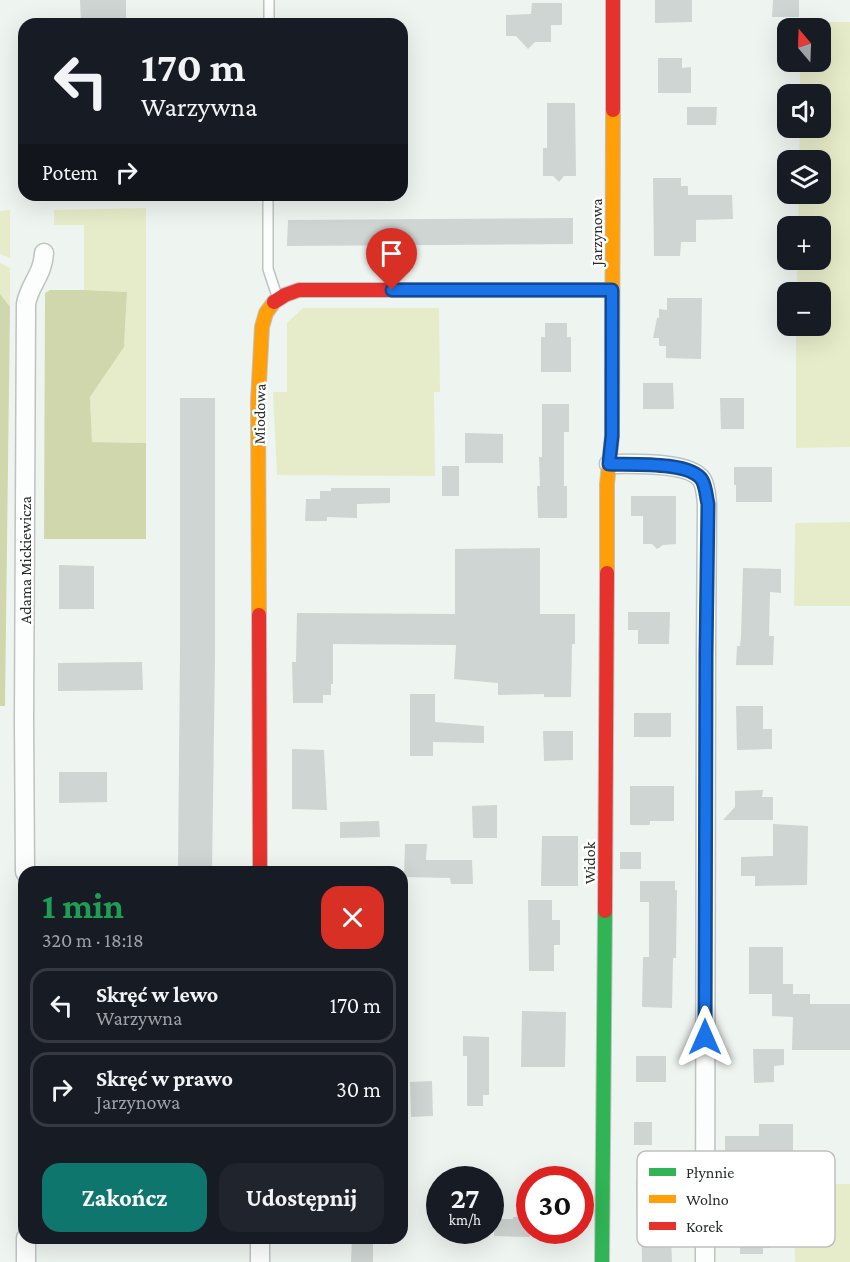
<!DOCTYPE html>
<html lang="pl">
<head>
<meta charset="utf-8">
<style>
	body { margin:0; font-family:"Crimson Pro",serif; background:#20242c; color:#f1f3f6; height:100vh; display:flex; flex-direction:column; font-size:22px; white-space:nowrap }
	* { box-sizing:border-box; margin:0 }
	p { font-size:20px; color:#9ea1a6 }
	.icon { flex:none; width:33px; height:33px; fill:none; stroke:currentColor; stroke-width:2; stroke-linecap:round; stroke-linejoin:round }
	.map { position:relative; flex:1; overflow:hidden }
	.panel { position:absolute; left:18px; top:866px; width:390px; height:378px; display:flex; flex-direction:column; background:#171b24; border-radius:18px; box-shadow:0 6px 24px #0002 }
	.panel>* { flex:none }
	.banner { position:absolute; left:18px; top:18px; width:390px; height:183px; border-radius:18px; box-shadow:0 6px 24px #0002; background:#171b24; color:#f1f3f6; overflow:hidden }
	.needle { width:39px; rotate:341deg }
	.buttons { position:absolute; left:777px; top:18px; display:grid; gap:12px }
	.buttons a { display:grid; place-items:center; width:54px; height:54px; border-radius:12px; background:#171b24; box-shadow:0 6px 24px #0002; font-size:30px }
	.speed { position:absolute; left:426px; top:1166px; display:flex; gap:12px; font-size:30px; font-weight:700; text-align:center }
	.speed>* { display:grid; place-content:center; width:78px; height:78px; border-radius:50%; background:#171b24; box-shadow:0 6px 24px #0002; line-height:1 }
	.speed small { font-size:15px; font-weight:400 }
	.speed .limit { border:9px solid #d22; background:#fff; color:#111 }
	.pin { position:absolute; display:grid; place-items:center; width:51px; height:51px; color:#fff; margin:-62px -26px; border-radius:50% 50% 50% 0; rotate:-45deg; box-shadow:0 0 6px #0007 }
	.pin .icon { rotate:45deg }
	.me { position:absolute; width:66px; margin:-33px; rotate:0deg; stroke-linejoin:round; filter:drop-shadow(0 0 4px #0008) }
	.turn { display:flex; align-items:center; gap:21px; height:126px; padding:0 24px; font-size:27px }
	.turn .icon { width:78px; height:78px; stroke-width:2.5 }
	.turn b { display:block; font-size:42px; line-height:51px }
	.then { display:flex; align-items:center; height:57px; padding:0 24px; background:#0003; gap:12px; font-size:22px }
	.round { display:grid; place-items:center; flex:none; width:63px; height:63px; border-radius:18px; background:#20242c }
	.head { display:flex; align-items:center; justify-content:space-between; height:102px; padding:0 24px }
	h1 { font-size:36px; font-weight:700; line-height:45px; color:#1e9e55 }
	.cta { display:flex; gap:12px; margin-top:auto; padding:12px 24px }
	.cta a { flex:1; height:69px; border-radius:18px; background:#0f766e; color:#fff; font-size:24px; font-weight:700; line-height:69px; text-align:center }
	.cta a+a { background:#20242c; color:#f1f3f6 }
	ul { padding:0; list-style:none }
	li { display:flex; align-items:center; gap:18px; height:75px; margin:0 12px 9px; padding:0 12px; border:3px solid #363941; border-radius:18px }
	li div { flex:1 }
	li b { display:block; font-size:22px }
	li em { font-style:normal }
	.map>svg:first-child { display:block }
	.green { fill:#e6ecc9 }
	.forest { fill:#d1d7ad }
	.building { fill:#cfd5d2 }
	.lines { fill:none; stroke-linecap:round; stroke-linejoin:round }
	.lane-casing { stroke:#bec3c0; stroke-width:12 }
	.street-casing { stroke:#bec3c0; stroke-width:21 }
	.fast-casing { stroke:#bec3c0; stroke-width:16 }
	.slow-casing { stroke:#bec3c0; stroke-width:16 }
	.jam-casing { stroke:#bec3c0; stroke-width:16 }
	.lane { stroke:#fcfdfd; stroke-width:9 }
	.street { stroke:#fcfdfd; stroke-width:18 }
	.fast { stroke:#30b455; stroke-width:14 }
	.slow { stroke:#ff9f0a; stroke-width:14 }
	.jam { stroke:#e5322d; stroke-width:14 }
	.route-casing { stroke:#114b97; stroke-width:15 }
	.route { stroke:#1a73e8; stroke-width:10 }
	.labels { text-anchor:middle; stroke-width:5; stroke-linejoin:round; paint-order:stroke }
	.street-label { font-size:16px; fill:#272c29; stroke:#fff }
	.key { fill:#fff; stroke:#bec0bf; stroke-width:1.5 }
	.key-label { font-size:16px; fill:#272c29 }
</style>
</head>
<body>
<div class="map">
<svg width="850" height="1262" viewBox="0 0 850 1262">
	<rect width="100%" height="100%" fill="#eef4f0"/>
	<g class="green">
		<polygon points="799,22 850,22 850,447 796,448 796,326 820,326 820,292 797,292 797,260 820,260 820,226 798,226 799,194 820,194 820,160 799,160 800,128 820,128 820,94 800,94 800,62 820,62 820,28 799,28"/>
		<polygon points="146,208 146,443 92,442 90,397 124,347 127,292 84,290 84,225 54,225 54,210"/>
		<polygon points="10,210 10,258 0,254 0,211"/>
		<polygon points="0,263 10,268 10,307 0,294"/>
		<polygon points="303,308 439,308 440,392 434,392 435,476 277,475 273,392 287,392 287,323"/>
		<polygon points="850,522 850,606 794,606 795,523"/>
		<polygon points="793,1184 850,1184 850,1262 795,1262"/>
	</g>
	<g class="forest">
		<polygon points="50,290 84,290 127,292 124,347 90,397 92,442 146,443 146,539 44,539 45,293"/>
		<polygon points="0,294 10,307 5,706 0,706"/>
	</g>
	<g class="building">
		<polygon points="80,0 126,0 126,20 81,21"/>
		<polygon points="655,0 692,0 692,22 655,23"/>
		<polygon points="773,0 799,0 799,17 772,17"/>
		<polygon points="532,3 562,3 562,25 551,25 551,42 535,42 528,49 516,36 506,36 506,15 531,14"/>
		<polygon points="658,58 682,58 682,68 691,67 691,93 658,93"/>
		<polygon points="547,103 575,103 576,176 564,176 559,182 553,176 543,176 543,148 547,148"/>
		<polygon points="687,107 717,107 716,125 687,125"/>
		<polygon points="653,178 681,178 681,186 688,186 688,195 732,195 733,219 696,220 696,242 681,242 680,256 654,256"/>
		<polygon points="573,218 573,244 287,246 288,220"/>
		<polygon points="667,298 702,298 701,359 666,358 666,346 659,346 659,338 653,338 657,318 659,318 659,309 667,310"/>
		<polygon points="545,323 567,323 567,337 571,337 571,372 541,372 541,337 545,337"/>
		<polygon points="643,383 673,383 674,409 643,409"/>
		<polygon points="180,398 215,398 215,659 212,872 178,872 180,650"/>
		<polygon points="720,398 744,398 744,429 721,429"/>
		<polygon points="542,404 569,404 569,432 564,432 564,486 567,486 567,518 538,518 537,486 540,486 539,457 542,457"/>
		<polygon points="465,433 503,434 503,463 465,463"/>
		<rect x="442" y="466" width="17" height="30"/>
		<polygon points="734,467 772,467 772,502 736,502 736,485 734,485"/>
		<polygon points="331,488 390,488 390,503 357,504 357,518 327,517 327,521 305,521 306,499 320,499 320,491 331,491"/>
		<polygon points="631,496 676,496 676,544 663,545 657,549 652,544 643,544 643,516 631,516"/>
		<polygon points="540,548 540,614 575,614 575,644 572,644 571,697 544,697 544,694 498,695 498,683 454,679 456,645 333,644 333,684 331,684 331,695 323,695 323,703 293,703 292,662 296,662 297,613 455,614 455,549"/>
		<polygon points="59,565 94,566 94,609 59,609"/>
		<polygon points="743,568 781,569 781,593 770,592 769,636 774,636 773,665 736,665 737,646 740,646 741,636"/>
		<polygon points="628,612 670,612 669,644 638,644 638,630 628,630"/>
		<polygon points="142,662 143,690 58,691 58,663"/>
		<polygon points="410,694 435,694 435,722 484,726 484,743 433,742 433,756 410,756"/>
		<polygon points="736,706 763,706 763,729 772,729 772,749 737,750"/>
		<rect x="634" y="713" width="37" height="24"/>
		<polygon points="543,731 573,731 573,760 544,761"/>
		<polygon points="292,749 324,750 327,810 292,809"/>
		<polygon points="59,772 107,772 107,802 59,803"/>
		<polygon points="630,786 674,786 674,821 650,821 650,825 630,825"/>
		<polygon points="763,790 762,797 773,797 773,820 723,820 735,807 735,791"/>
		<polygon points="497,805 497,838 473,838 472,806"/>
		<polygon points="379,821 380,837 340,838 340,822"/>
		<polygon points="773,824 808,826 807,885 755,886 755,876 741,876 741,857 773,856"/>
		<polygon points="542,836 578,836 578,886 541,886"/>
		<polygon points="405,844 427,844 426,860 472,860 473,884 451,884 450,878 404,877"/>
		<rect x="620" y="852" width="21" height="17"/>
		<polygon points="640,881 675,881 675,890 677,890 676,958 673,958 672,1008 642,1007 643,957 649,957 649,902 640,902"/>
		<polygon points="528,900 552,900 552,920 560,920 560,945 554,945 554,971 529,971"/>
		<polygon points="749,947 783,947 783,984 793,984 793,994 810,994 810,1004 850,1004 850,1050 792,1050 793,1017 772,1016 772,994 749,994"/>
		<polygon points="522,1011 566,1012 565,1067 521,1067"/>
		<polygon points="463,1036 489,1037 489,1095 483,1095 483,1106 467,1106 467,1056 463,1056"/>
		<polygon points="753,1049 784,1049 784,1065 774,1066 774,1082 754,1083"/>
		<rect x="636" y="1056" width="30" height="26"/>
		<polygon points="432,1081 433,1116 411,1117 410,1082"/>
		<rect x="634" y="1122" width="18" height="23"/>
		<polygon points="759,1124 793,1124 793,1153 776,1152 776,1154 725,1154 725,1136 759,1136"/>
		<polygon points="640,1159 669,1159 668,1236 671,1236 672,1262 642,1262 641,1220 637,1220 636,1181 640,1181"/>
		<polygon points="530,1216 530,1237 494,1236 495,1219 513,1219 513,1217"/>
		<polygon points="740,1223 794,1224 793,1241 771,1241 770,1248 763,1248 763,1254 740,1254"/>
		<polygon points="352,1238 373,1238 373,1262 351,1262"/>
	</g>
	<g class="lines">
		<g class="lane-casing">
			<g id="lane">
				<polyline points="269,24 269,0"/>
				<polyline points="268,195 268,269 277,296"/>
			</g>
		</g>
		<g class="street-casing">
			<g id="street">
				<path d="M609,464C630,464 690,461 702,480C706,487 706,496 707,504L706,653L705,1262"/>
				<path d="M25,872L24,720L26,304C29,285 43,275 44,253"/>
				<polyline points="26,1238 26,1262"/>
				<polyline points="260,1238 260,1262"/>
			</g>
		</g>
		<g class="fast-casing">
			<polyline id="fast" points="602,1262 605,911"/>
		</g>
		<g class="slow-casing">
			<g id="slow">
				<polyline points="607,573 607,484 612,436 613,110"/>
				<polyline points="259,615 258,401 262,327 266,313 274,302"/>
			</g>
		</g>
		<g class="jam-casing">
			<g id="jam">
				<polyline points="613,110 613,0"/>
				<polyline points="274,302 285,295 299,290 612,290"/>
				<polyline points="259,615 260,872"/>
				<polyline points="605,911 607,573"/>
			</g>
		</g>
		<use href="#lane" class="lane"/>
		<use href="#street" class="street"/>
		<use href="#fast" class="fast"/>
		<use href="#slow" class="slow"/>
		<use href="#jam" class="jam"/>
	</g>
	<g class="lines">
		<g class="route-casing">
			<path id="route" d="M392,290H612V436L609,464C630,465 690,461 702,480C706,487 706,496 708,504L706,654L705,1037"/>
		</g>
		<use href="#route" class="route"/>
	</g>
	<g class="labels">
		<g class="street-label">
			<text transform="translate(596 232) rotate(-90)" y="6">Jarzynowa</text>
			<text transform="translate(259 414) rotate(-89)" y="6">Miodowa</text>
			<text transform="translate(25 560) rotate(-90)" y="6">Adama Mickiewicza</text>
			<text transform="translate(589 863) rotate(-90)" y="6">Widok</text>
		</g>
	</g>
	<rect x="637" y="1151" width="198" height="96" rx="9" class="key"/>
	<rect x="649" y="1168" width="27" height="8" fill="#30b455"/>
	<rect x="649" y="1195" width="27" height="8" fill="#ff9f0a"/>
	<rect x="649" y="1222" width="27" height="8" fill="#e5322d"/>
	<g class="key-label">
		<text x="686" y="1178">Płynnie</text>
		<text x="686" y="1205">Wolno</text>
		<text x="686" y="1232">Korek</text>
	</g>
</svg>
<div class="buttons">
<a><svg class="needle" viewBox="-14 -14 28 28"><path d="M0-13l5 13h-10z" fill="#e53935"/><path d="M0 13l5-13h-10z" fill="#9ea1a6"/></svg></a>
<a><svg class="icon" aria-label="sound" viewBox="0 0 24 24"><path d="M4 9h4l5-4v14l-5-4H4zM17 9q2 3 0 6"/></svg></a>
<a><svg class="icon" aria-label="layers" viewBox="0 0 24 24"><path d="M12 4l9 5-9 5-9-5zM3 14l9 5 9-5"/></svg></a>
<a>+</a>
<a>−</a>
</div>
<div class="speed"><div>27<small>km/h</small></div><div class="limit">30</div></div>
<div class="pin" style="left:392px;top:290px;background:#d93025"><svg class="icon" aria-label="arrive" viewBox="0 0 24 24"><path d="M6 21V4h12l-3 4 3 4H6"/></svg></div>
<svg class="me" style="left:705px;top:1037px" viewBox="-20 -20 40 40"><path d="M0-17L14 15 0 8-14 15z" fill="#1a73e8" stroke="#fff" stroke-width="4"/></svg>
<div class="banner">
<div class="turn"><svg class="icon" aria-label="left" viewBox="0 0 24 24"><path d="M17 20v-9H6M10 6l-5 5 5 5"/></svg><div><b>170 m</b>Warzywna</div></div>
<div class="then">Potem<svg class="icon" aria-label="right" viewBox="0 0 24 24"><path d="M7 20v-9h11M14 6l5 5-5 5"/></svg></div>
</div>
<section class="panel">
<div class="head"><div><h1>1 min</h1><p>320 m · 18:18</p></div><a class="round" style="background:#d93025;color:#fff"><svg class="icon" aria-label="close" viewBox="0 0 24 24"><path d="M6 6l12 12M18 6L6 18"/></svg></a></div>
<ul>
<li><svg class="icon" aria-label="left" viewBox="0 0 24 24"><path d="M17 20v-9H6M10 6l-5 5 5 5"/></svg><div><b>Skręć w lewo</b><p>Warzywna</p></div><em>170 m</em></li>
<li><svg class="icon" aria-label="right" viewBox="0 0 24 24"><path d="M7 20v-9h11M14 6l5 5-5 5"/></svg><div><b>Skręć w prawo</b><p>Jarzynowa</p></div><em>30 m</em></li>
</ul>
<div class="cta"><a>Zakończ</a><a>Udostępnij</a></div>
</section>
</div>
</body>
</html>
